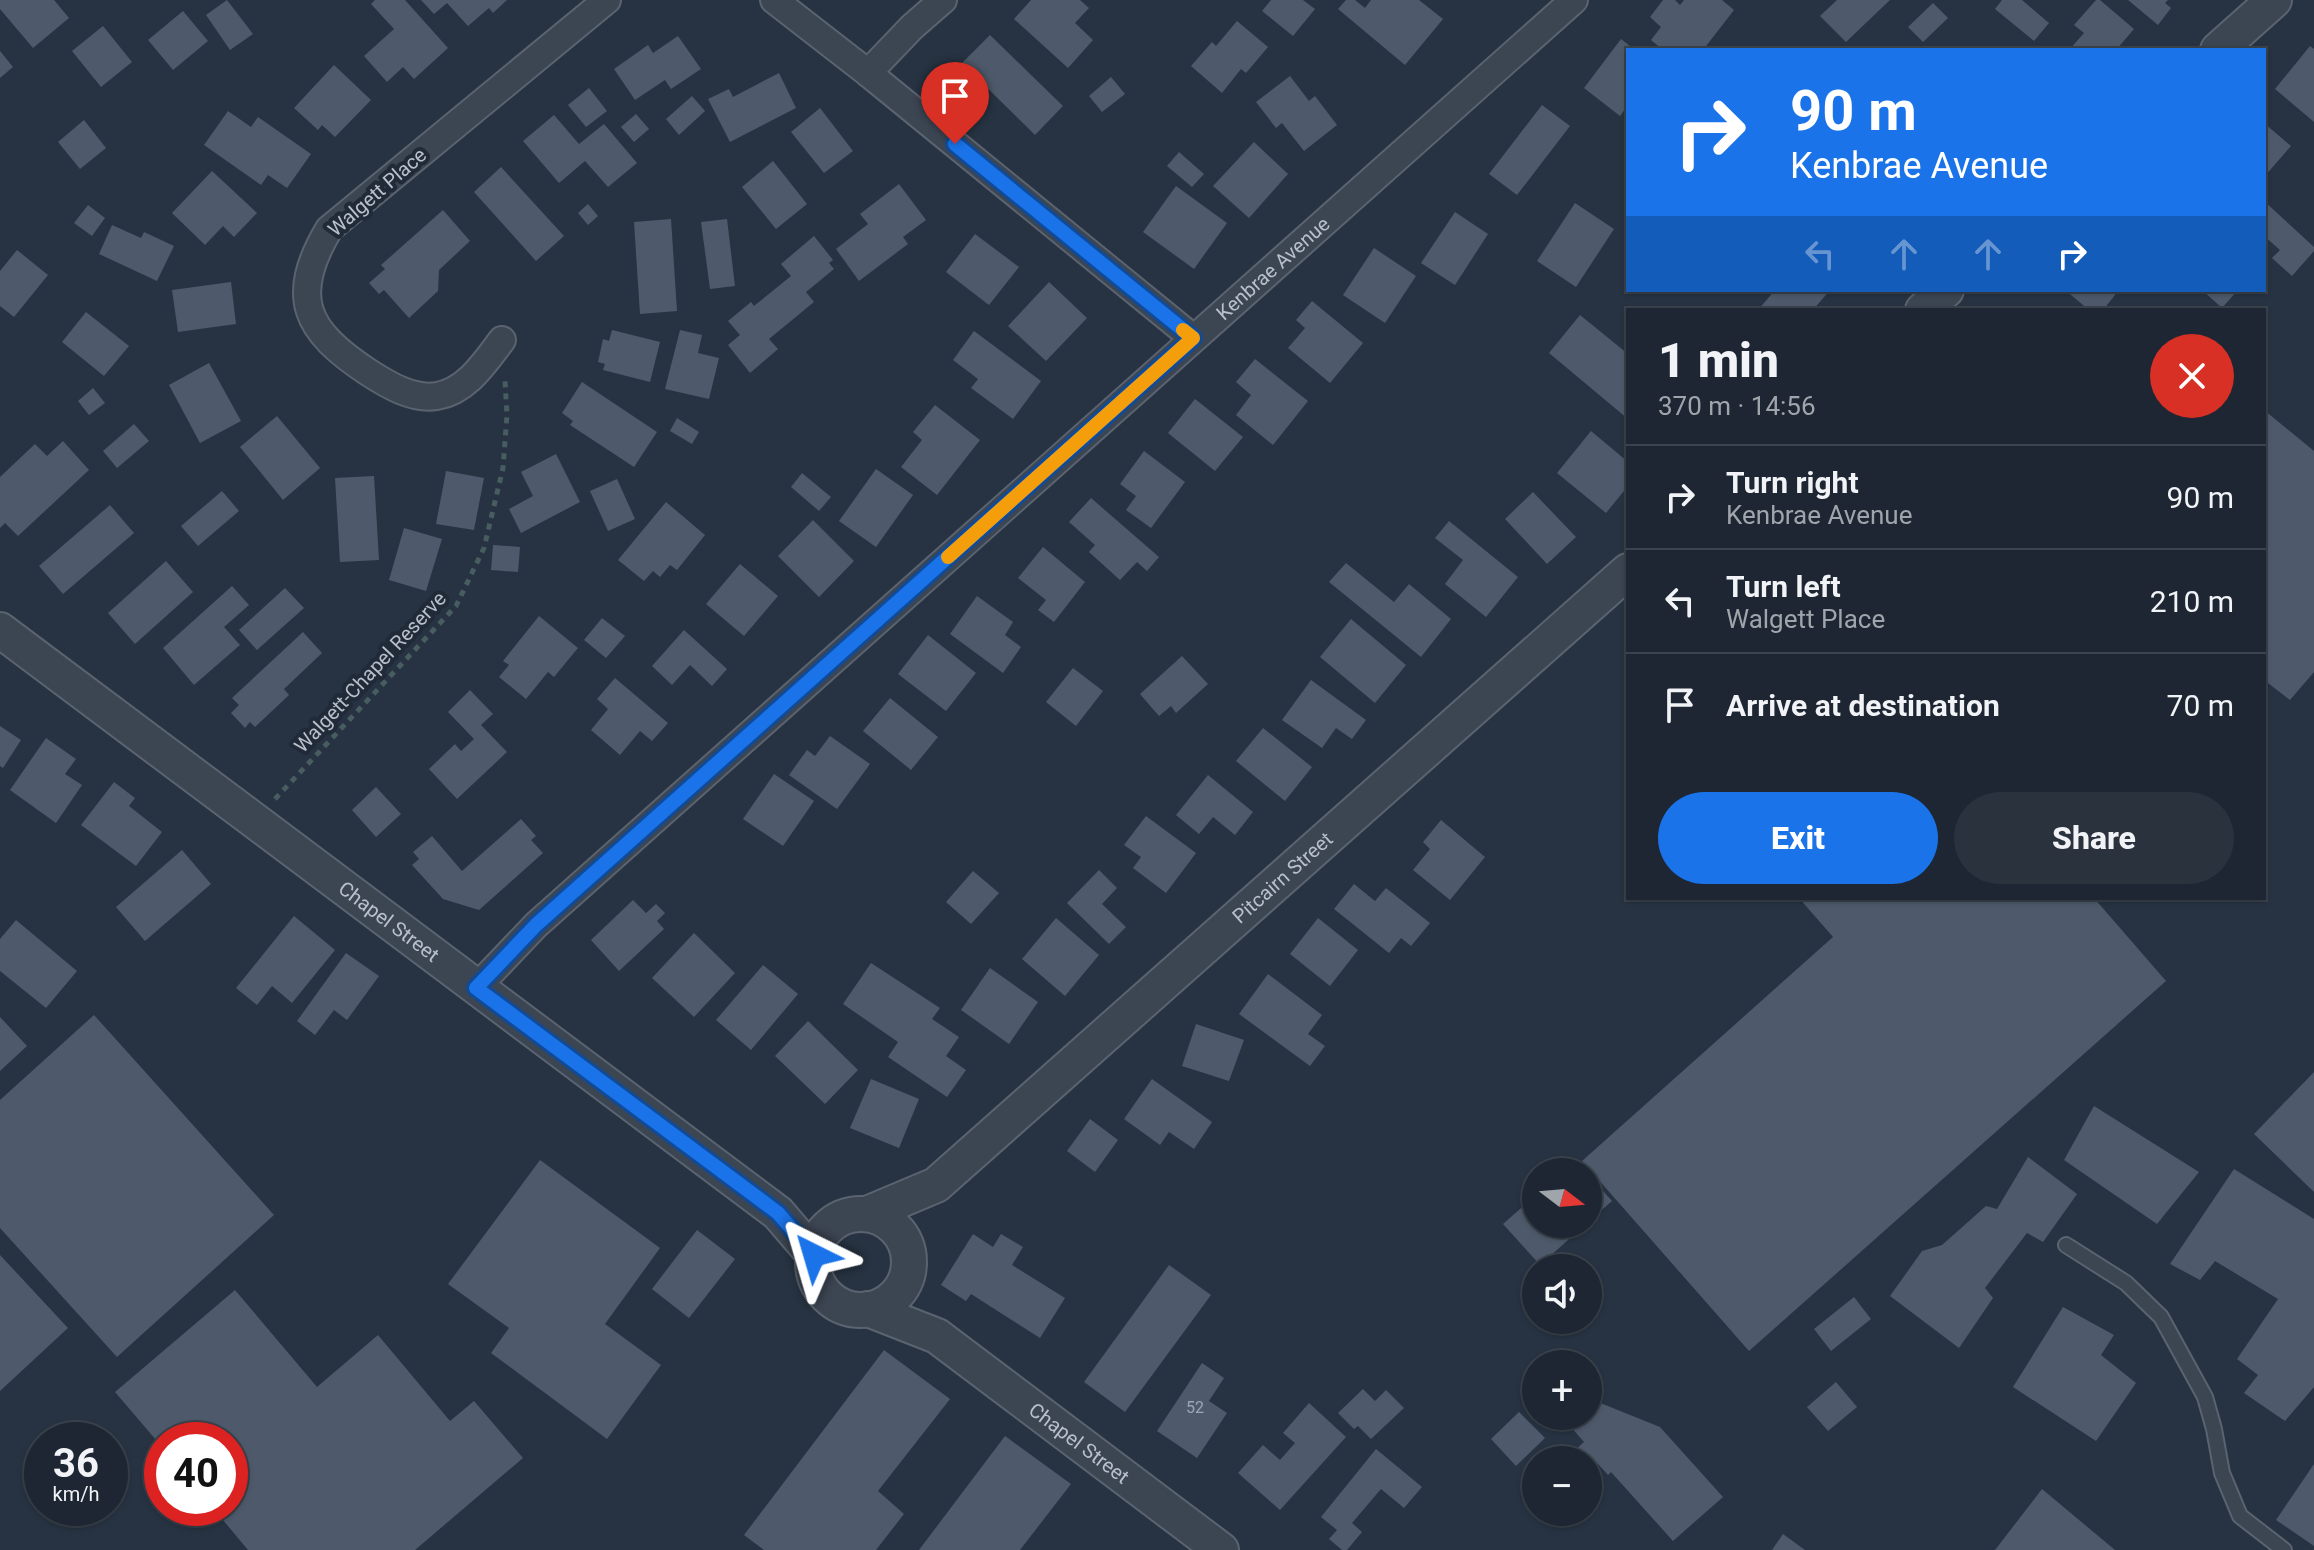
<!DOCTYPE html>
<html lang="en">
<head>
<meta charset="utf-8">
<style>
	body { margin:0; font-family:Roboto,sans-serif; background:#2a323e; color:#f1f3f6; height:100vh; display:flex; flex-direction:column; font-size:30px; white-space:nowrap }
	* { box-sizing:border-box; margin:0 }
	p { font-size:26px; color:#a0a5ac }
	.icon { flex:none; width:44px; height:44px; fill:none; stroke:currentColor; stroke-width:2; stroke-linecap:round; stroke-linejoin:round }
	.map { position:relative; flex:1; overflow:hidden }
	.sheet { position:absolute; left:1626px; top:308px; width:640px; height:592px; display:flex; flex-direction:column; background:#1d2632; border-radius:0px; box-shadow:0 2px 6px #0004,0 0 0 2px #3b434d }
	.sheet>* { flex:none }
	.hud { position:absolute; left:1626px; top:48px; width:640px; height:244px; border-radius:0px; box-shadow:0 2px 6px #0004,0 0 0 2px #3b434d; background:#1a73e8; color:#fff; overflow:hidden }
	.needle { width:52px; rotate:106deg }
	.buttons { position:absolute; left:1522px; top:1158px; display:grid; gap:16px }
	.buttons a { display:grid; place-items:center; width:80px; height:80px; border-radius:50%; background:#1d2632; box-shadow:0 2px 6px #0004,0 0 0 2px #3b434d; font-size:40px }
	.speed { position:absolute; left:24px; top:1422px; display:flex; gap:16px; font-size:40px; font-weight:700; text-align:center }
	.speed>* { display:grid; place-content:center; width:104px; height:104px; border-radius:50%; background:#1d2632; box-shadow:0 2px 6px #0004,0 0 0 2px #3b434d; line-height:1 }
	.speed small { font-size:20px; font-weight:400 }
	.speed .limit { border:12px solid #d22; background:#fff; color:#111 }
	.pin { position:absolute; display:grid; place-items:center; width:68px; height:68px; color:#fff; margin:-82px -34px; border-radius:50% 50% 50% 0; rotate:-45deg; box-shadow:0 0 8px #0007 }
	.pin .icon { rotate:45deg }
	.me { position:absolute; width:88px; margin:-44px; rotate:320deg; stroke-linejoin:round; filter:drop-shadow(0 0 6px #0008) }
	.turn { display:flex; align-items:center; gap:28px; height:168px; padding:0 32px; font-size:36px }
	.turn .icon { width:104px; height:104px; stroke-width:2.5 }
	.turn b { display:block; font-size:56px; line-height:68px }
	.lanes { display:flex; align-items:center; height:76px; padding:0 32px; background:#0003; justify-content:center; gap:40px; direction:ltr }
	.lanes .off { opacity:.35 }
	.round { display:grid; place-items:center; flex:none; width:84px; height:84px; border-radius:42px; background:#2a323e }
	.headline { display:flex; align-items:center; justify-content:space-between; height:136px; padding:0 32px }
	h1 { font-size:48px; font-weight:800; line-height:60px }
	.button { display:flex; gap:16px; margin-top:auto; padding:16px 32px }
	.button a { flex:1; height:92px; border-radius:48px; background:#1a73e8; color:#fff; font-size:32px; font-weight:800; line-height:92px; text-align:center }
	.button a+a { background:#2a323e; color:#f1f3f6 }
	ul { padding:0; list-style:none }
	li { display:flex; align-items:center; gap:24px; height:104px; padding:0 32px; border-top:2px solid #3b434d }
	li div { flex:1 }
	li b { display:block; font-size:30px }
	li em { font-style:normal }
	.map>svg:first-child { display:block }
	.building { fill:#4e5a6b }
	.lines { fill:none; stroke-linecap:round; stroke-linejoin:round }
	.service-casing { stroke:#5a636f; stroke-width:18 }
	.minor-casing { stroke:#5a636f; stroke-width:30 }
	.tertiary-casing { stroke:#5a636f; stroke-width:38 }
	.path { stroke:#485d60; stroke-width:5; stroke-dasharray:6 6; stroke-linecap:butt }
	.service { stroke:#3c4552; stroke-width:14 }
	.minor { stroke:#3c4552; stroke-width:26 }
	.tertiary { stroke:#3c4552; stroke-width:34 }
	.route-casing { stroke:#114b97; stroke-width:20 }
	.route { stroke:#1a73e8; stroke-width:14 }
	.slow { stroke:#f59e0b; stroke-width:14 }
	.labels { text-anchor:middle; stroke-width:8; stroke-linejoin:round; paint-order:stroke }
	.number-label { font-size:16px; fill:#9ea6b4 }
	.street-label { font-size:20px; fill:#b9c0cc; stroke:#202a38 }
</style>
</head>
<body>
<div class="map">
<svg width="2314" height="1550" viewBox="0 0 2314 1550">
	<rect width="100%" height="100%" fill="#273342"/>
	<g class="building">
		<polygon points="0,0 54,0 69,18 33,48 0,9"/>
		<polygon points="227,0 253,34 230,50 206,15"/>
		<polygon points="375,0 405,0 448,48 414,79 403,67 387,82 364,56 394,29 371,4"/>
		<polygon points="421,0 507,0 493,13 489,8 468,26 447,3 434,14"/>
		<polygon points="1031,0 1080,0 1089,8 1075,23 1093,40 1068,68 1014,19"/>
		<polygon points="1271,0 1303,0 1315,9 1293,36 1262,11"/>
		<polygon points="1346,0 1355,0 1365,8 1371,0 1419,0 1443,19 1405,65 1338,9"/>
		<polygon points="1663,0 1675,0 1680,5 1684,0 1722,0 1734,10 1703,50 1663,50 1651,40 1661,27 1650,17"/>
		<polygon points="1837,0 1890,0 1846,42 1820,16"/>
		<polygon points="2002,0 2022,0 2049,23 2034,41 1995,9"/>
		<polygon points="2096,0 2100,0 2134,29 2116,50 2069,50 2084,33 2074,25"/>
		<polygon points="2128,0 2168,0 2165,3 2171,8 2158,25"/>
		<polygon points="1933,3 1948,18 1923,42 1908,27"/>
		<polygon points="183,11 208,41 173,70 148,40"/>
		<polygon points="1237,21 1268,47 1246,73 1241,69 1222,93 1191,66 1212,42 1216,46"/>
		<polygon points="103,26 132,62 101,87 72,51"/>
		<polygon points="990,35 1063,106 1035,135 962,63"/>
		<polygon points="678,36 701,69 671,89 665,80 635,100 614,69 648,45 653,53"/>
		<polygon points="1621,39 1635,50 1628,50 1628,105 1620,116 1584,88"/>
		<polygon points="2310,46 2314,49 2314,122 2275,89"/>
		<polygon points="0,51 13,67 0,78"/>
		<polygon points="334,65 371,100 335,137 322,125 318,130 294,108"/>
		<polygon points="779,73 796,108 730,142 708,99 729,89 733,97"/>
		<polygon points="1290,76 1309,101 1315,96 1337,125 1304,151 1282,123 1276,128 1256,102"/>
		<polygon points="1111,77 1125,94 1102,112 1089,96"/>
		<polygon points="589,88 607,111 586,127 568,105"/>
		<polygon points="692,96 705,111 679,135 666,119"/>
		<polygon points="1542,105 1570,126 1517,195 1489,174"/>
		<polygon points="820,108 853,151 824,173 791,132"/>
		<polygon points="228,111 251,127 258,117 311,154 287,188 268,175 261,185 204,145"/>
		<polygon points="636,114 649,129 634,142 621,127"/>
		<polygon points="554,115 579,144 604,124 637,163 608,187 585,161 559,183 523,141"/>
		<polygon points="84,120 106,148 80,169 58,142"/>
		<polygon points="2264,123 2291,146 2264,177"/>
		<polygon points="1254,142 1288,174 1249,218 1213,186"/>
		<polygon points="1179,152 1204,174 1192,187 1167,166"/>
		<polygon points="773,161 807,204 776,229 742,187"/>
		<polygon points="501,167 564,236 536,261 474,192"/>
		<polygon points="212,171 257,213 234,237 223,226 205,245 172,213"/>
		<polygon points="899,184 926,220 903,237 908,244 859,281 836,249 868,224 860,214"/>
		<polygon points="1176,186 1227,223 1194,269 1143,232"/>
		<polygon points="2264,201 2314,247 2314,251 2292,276 2272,258 2280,250 2264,236"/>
		<polygon points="1575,203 1614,229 1576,287 1537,261"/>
		<polygon points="588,204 598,216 588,225 578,213"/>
		<polygon points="88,205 105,218 92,236 74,223"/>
		<polygon points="443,210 470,241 439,270 438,291 409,318 384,290 379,294 369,283 385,269 381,265"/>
		<polygon points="1455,212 1488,234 1455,285 1421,263"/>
		<polygon points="671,219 677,311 640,314 634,222"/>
		<polygon points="727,219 735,286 710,289 701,222"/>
		<polygon points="112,225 141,238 144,232 174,246 157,281 99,254"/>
		<polygon points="975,234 1019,267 989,305 946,272"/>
		<polygon points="814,236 833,260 829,263 834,269 806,292 814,302 769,339 778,349 750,373 728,345 740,335 728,321 751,302 754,306 791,276 781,264"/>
		<polygon points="1374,248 1416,276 1385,323 1343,295"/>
		<polygon points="17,250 48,275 14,317 0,306 0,271"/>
		<polygon points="231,282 236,324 178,332 172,290"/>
		<polygon points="1049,282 1087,318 1046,361 1008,326"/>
		<polygon points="1775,290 1830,290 1813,310 1758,310"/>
		<polygon points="2065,290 2119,290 2103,310 2089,310"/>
		<polygon points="2202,290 2238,290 2222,308"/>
		<polygon points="1312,301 1363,343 1330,383 1288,348 1305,328 1296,320"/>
		<polygon points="86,312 129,346 104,376 62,342"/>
		<polygon points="1580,315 1628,354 1628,419 1549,353"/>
		<polygon points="612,330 660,342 650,382 603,370 605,364 598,362 603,339 609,341"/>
		<polygon points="680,330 702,335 698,353 719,358 709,399 665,389"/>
		<polygon points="974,331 1041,381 1013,419 971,388 978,379 953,360"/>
		<polygon points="1255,359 1308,401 1273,445 1236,415 1251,395 1236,382"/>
		<polygon points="209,363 241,421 200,443 169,385"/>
		<polygon points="582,382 657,432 634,467 570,425 573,421 562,413"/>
		<polygon points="93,388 105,403 89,415 78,401"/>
		<polygon points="1195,399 1243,437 1215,471 1168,433"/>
		<polygon points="935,405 980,440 937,495 901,467 922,440 913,432"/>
		<polygon points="2264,410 2314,451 2314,672 2290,700 2264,680"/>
		<polygon points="277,416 320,468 283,500 240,447"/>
		<polygon points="677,418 699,432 692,444 670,431"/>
		<polygon points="134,424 149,441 117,468 103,451"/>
		<polygon points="1591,431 1628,462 1628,486 1606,513 1557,473"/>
		<polygon points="63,441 89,470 18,536 5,523 0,528 0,477 35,444 47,456"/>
		<polygon points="1144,451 1185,482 1151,528 1126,510 1136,496 1120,484"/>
		<polygon points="556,454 580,502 521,533 509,509 533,496 521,472"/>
		<polygon points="876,469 913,495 876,547 839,521"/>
		<polygon points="446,471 484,478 474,530 436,524"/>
		<polygon points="802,473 831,497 819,511 791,487"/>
		<polygon points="374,476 379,560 340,562 335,478"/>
		<polygon points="617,479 635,519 608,531 590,491"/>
		<polygon points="222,491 239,511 198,546 181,526"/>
		<polygon points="1533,492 1576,537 1547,564 1505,519"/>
		<polygon points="1091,498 1159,557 1147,571 1137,562 1120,580 1089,552 1095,545 1069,522"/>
		<polygon points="666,502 705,535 677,570 670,565 660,577 653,571 644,581 618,560"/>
		<polygon points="110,505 134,533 63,594 39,566"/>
		<polygon points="813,520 854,561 819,597 778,556"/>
		<polygon points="1449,521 1518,577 1486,617 1445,584 1463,560 1435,538"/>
		<polygon points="404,528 442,539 426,591 389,580"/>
		<polygon points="493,545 520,547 518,572 491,570"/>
		<polygon points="1043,547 1085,582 1054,622 1038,610 1046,600 1018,578"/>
		<polygon points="166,561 193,592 135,644 108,613"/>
		<polygon points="1346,563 1394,602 1409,584 1451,619 1421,657 1329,582"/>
		<polygon points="740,564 778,596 744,636 706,604"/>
		<polygon points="232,586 249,605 224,627 240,645 194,685 163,648"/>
		<polygon points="285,588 304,608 257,650 239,630"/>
		<polygon points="977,596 1013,622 1005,635 1021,647 1003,673 950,634"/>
		<polygon points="539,616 578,648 554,677 548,672 526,699 499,677 509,665 503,661"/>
		<polygon points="602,618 625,636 606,658 584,640"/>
		<polygon points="1351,619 1406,665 1375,703 1320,657"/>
		<polygon points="684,630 727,669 712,686 690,665 672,685 652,666"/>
		<polygon points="303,632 322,653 284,689 289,695 255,727 250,722 245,728 231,713 239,705 232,698"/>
		<polygon points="928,635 976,673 946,711 898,674"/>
		<polygon points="1182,656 1208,684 1176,713 1171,706 1159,716 1140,694"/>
		<polygon points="1073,668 1103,691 1076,726 1046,702"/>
		<polygon points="615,678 668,723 652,741 640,731 620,755 591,730 608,709 597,699"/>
		<polygon points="1311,680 1366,720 1352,739 1336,728 1322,748 1282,720"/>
		<polygon points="470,690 493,714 481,725 507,752 457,799 429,769 455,744 461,751 474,739 448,712"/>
		<polygon points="890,698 938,737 911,770 863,731"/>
		<polygon points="0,726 21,740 3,768 0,766"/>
		<polygon points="1263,728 1312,767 1285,801 1236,761"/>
		<polygon points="830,736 870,764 837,809 789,775 807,750 815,756"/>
		<polygon points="46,738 76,759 65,774 82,785 56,823 10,790"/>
		<polygon points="774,774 814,801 783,846 743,819"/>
		<polygon points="1208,775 1253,812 1235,835 1213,817 1199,834 1176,815"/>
		<polygon points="114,782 135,798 129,806 162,832 136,866 81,825"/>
		<polygon points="376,787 401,814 376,837 352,810"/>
		<polygon points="1146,816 1196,853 1166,893 1133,868 1141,857 1124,845"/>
		<polygon points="521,819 536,836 531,840 543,853 479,910 443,899 412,865 419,859 413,852 432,836 462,871"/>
		<polygon points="1441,820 1485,857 1450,900 1413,870 1430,849 1423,842"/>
		<polygon points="182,850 211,884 145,941 116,907"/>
		<polygon points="1099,870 1117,888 1102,904 1126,927 1109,944 1067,903"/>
		<polygon points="973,871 999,893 971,924 946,902"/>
		<polygon points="1354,884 1375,901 1386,888 1430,923 1411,946 1401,938 1389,953 1334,909"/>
		<polygon points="1799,898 2094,898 2166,981 1749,1351 1582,1161 1833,937"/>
		<polygon points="633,900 646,913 656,904 665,913 657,921 664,929 619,971 591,940"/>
		<polygon points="294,916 335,950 292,1003 272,986 257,1005 236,988"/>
		<polygon points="1056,918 1099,955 1065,996 1022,959"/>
		<polygon points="1318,918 1358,950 1330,986 1290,954"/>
		<polygon points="16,920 77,971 46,1008 0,971 0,939"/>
		<polygon points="694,933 735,973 694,1017 652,978"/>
		<polygon points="346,953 379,976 347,1020 334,1010 315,1035 297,1021"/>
		<polygon points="871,963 940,1008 932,1019 959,1037 946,1056 966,1070 947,1097 888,1057 898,1042 843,1004"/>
		<polygon points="763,965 798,994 751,1050 716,1020"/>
		<polygon points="990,968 1038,1002 1009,1044 961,1010"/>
		<polygon points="1268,974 1322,1015 1308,1034 1325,1046 1310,1066 1239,1014"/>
		<polygon points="94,1015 274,1215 117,1357 0,1228 0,1100"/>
		<polygon points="0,1017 27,1046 0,1071"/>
		<polygon points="808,1021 858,1070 825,1104 775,1056"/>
		<polygon points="1196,1024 1244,1040 1229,1081 1182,1066"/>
		<polygon points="2314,1072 2314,1192 2254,1134"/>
		<polygon points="871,1079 919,1099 899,1148 850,1128"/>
		<polygon points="1152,1079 1212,1122 1194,1149 1169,1132 1160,1145 1124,1119"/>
		<polygon points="2094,1106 2199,1172 2157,1224 2064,1160"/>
		<polygon points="1090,1119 1118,1140 1095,1172 1067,1151"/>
		<polygon points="2028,1157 2077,1194 2043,1242 2027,1233 1985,1288 1993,1298 1959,1348 1890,1296 1922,1251 1942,1245 1986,1206 1997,1209"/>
		<polygon points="540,1160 660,1248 605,1324 661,1365 607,1439 491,1353 509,1328 448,1284"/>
		<polygon points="2234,1169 2314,1219 2314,1387 2285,1421 2244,1393 2258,1375 2237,1359 2278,1299 2215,1261 2200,1280 2170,1264"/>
		<polygon points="1588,1174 1612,1201 1588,1222"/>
		<polygon points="1536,1195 1536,1224 1586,1224 1540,1265 1503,1224"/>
		<polygon points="697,1230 735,1259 689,1318 652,1289"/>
		<polygon points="973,1234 993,1247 1001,1234 1023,1247 1012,1265 1065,1298 1040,1338 971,1294 966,1301 941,1285"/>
		<polygon points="0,1255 68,1328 0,1391"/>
		<polygon points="1169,1265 1211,1295 1125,1412 1084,1382"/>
		<polygon points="235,1290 317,1387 378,1335 450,1421 474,1401 523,1458 415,1550 248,1550 213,1508 230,1508 230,1440 162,1440 162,1447 115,1392"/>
		<polygon points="1854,1297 1871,1319 1831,1351 1814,1329"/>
		<polygon points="2063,1307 2114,1335 2101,1355 2136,1383 2096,1441 2013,1387"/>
		<polygon points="884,1350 950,1399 878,1491 904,1514 876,1550 764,1550 744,1535"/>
		<polygon points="1202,1363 1224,1378 1209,1401 1227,1413 1197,1458 1157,1431"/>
		<polygon points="1836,1382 1857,1407 1828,1431 1807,1407"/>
		<polygon points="1363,1389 1375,1401 1386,1390 1404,1408 1371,1439 1358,1426 1354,1429 1338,1413"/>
		<polygon points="1588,1398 1660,1427 1723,1497 1673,1541 1611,1472 1608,1475 1598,1464 1588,1473 1588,1460 1564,1460 1584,1442 1564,1419 1567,1416 1588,1416"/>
		<polygon points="1309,1403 1346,1437 1280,1510 1238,1473 1263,1445 1280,1460 1295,1443 1283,1433"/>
		<polygon points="1519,1412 1545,1438 1516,1466 1491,1439"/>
		<polygon points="1005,1436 1071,1484 1020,1550 919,1550"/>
		<polygon points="1376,1449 1422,1487 1404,1508 1381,1489 1352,1523 1362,1532 1347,1550 1342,1550 1329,1539 1337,1530 1321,1517"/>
		<polygon points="2314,1464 2314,1546 2276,1520"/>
		<polygon points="2042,1489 2115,1550 1995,1550"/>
		<polygon points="1783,1534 1805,1550 1772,1550"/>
	</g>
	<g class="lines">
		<g class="service-casing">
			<polyline id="service" points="2066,1245 2126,1283 2161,1317 2205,1397 2214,1429 2222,1473 2240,1516 2284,1550"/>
		</g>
		<g class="minor-casing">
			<g id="minor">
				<polyline points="774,0 868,73 1193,338"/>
				<polyline points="868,73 912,27 943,0"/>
				<path d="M502,340C485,362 467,391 437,396C413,400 388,385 368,372C306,331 288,298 329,229L607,0"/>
				<path id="s1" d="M476,988L536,925L1574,0"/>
			</g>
		</g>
		<g class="tertiary-casing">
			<g id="tertiary">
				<polyline points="2218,50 2274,0"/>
				<polyline points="1923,310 1946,290"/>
				<path id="s2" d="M0,630L778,1213L814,1255"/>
				<path id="s3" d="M867,1214L936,1185L1628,571"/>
				<circle cx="861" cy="1262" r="48"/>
				<path id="s4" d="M868,1309L937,1336L1221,1550"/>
			</g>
		</g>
		<polyline class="path" points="275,799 456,606 484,548 503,468 507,415 505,381"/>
		<use href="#service" class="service"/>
		<use href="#minor" class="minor"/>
		<use href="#tertiary" class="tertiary"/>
	</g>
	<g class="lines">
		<g class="route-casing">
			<polyline id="route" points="814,1255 778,1213 476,988 536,925 1193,338 955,144"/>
		</g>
		<use href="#route" class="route"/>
		<polyline class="slow" points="948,557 1193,338 1183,330"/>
	</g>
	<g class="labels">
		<g class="number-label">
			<text x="1195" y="1413">52</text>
		</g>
		<g class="street-label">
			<text transform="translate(377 192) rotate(-41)" y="7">Walgett Place</text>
			<text dy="7" stroke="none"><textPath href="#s1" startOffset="1074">Kenbrae Avenue</textPath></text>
			<text transform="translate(370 672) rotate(-47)" y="7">Walgett-Chapel Reserve</text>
			<text dy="7" stroke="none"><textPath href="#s3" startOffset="538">Pitcairn Street</textPath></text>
			<text dy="7" stroke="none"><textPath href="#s2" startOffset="486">Chapel Street</textPath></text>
			<text dy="7" stroke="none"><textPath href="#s4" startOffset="252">Chapel Street</textPath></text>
		</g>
	</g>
</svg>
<div class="buttons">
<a><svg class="needle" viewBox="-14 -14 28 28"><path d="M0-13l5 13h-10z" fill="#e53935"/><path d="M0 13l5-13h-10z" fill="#a0a5ac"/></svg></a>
<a><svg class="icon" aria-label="sound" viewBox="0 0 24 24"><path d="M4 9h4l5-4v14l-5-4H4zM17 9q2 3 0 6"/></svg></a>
<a>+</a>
<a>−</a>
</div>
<div class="speed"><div>36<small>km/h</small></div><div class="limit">40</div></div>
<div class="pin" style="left:955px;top:144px;background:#d93025"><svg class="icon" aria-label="arrive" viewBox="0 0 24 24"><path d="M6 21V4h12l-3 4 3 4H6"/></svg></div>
<svg class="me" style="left:814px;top:1255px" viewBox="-20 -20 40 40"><path d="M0-17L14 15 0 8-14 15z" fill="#1a73e8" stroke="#fff" stroke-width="4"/></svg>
<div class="hud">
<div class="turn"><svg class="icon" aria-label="right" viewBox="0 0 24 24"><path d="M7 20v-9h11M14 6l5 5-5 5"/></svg><div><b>90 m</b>Kenbrae Avenue</div></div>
<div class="lanes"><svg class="icon off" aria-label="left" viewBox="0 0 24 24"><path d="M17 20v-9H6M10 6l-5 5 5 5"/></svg><svg class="icon off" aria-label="ahead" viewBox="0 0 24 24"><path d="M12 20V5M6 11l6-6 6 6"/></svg><svg class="icon off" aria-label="ahead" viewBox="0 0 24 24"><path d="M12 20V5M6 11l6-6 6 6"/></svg><svg class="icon" aria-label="right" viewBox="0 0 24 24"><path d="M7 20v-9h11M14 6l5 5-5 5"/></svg></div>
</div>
<section class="sheet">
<div class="headline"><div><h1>1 min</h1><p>370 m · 14:56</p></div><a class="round" style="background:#d93025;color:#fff"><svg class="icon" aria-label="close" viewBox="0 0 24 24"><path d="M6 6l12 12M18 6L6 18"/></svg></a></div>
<ul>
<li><svg class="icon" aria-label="right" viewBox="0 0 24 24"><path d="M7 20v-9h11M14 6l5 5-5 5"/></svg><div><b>Turn right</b><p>Kenbrae Avenue</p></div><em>90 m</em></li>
<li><svg class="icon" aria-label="left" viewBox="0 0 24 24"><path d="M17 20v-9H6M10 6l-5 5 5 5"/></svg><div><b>Turn left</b><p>Walgett Place</p></div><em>210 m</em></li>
<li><svg class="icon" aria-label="arrive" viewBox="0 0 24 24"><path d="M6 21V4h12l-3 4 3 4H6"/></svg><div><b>Arrive at destination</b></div><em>70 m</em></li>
</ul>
<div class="button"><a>Exit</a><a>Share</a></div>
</section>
</div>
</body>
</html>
